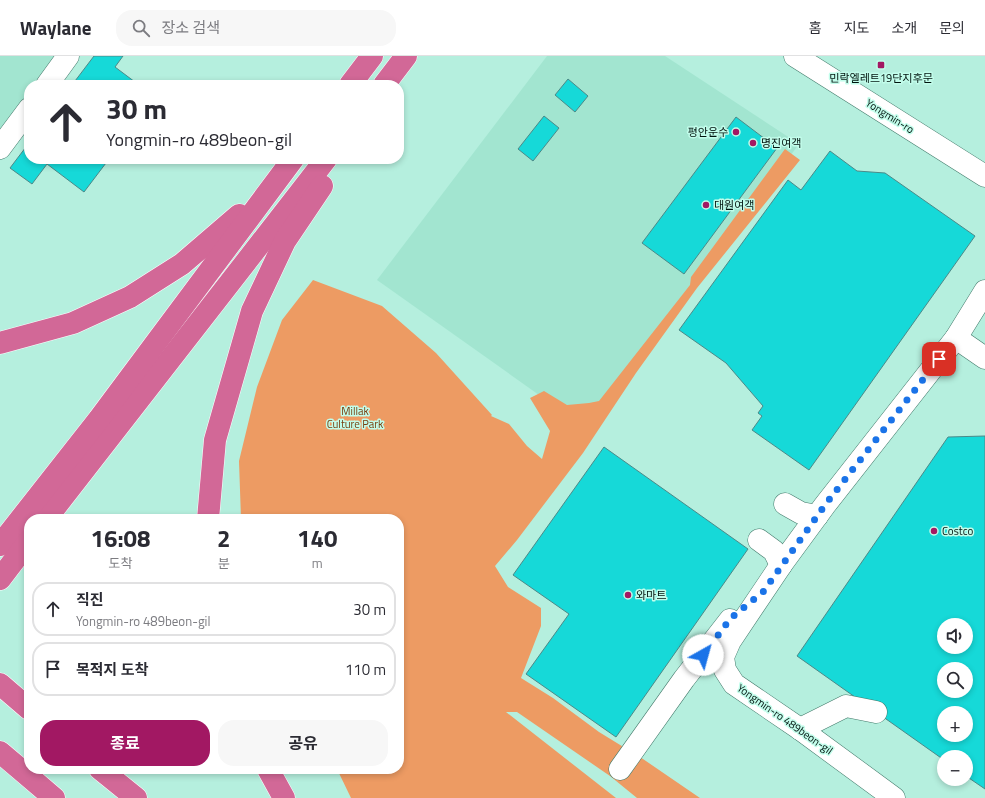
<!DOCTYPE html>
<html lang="ko">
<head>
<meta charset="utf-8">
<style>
	body { margin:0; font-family:"Titillium Web","Noto Sans KR",sans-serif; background:#f7f7f7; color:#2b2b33; height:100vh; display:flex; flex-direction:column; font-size:15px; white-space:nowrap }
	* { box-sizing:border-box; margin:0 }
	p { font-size:13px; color:#7c7c81 }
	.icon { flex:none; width:22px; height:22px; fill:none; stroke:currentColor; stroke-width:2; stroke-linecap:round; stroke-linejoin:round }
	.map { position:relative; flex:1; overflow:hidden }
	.drawer { position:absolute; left:24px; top:458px; width:380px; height:260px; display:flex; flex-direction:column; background:#fff; border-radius:16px; box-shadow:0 2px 6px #0003 }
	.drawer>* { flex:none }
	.guide { position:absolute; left:24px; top:24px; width:380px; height:84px; border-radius:16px; box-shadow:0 2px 6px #0003; background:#fff; color:#2b2b33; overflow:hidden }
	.controls { position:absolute; left:937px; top:562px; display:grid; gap:8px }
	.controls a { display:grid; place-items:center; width:36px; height:36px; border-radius:50%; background:#fff; box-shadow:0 2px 6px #0003; font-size:20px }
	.pin { position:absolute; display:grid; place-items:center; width:34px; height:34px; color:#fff; margin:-17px; border-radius:8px; box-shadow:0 2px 6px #0006 }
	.me { position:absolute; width:44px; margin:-22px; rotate:38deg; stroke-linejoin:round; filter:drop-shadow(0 0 3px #0008) }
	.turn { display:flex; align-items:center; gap:14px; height:84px; padding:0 16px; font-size:18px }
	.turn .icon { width:52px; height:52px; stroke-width:2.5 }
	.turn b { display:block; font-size:28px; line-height:34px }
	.eta { display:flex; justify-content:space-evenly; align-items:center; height:68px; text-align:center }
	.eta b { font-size:24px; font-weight:700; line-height:28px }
	.primary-button { display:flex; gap:8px; margin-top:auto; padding:8px 16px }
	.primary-button a { flex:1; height:46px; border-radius:16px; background:#a21863; color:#fff; font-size:16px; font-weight:700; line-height:46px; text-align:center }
	.primary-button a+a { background:#f7f7f7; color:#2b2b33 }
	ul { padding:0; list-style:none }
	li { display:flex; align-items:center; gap:12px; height:54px; margin:0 8px 6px; padding:0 8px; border:2px solid #e1e1e2; border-radius:16px }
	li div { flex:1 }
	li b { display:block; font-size:15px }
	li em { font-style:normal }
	header { display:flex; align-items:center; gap:24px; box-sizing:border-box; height:56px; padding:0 20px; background:#fff; border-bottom:1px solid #e1e1e2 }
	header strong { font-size:19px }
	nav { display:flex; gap:22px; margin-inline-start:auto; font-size:14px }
	.search { width:280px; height:36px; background:#f7f7f7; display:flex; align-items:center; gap:10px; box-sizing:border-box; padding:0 14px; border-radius:16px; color:#7c7c81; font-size:15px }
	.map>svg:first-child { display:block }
	.built { fill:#a2e5d0 }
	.green { fill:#ed9b63 }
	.building { fill:#16d9d8; stroke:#4c8988; fill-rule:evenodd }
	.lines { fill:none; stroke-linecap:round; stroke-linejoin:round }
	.minor-casing { stroke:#437a6b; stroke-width:23 }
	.highway-casing { stroke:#fff; stroke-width:23 }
	.minor { stroke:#fff; stroke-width:22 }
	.highway { stroke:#d26897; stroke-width:22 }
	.route { stroke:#1a73e8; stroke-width:7; stroke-dasharray:0 12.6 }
	.poi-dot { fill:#a21863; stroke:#c2fdeb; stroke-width:1.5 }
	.labels { text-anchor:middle; stroke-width:3; stroke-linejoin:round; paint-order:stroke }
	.poi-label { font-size:11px; fill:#00130e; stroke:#c2fdeb; text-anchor:start }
	.street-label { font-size:11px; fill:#00130e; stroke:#c2fdeb }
	.park-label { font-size:11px; fill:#773d0d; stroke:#c2fdeb }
</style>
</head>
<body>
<header>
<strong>Waylane</strong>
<div class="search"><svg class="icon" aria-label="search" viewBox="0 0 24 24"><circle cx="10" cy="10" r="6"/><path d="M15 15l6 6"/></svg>장소 검색</div>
<nav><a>홈</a><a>지도</a><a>소개</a><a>문의</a></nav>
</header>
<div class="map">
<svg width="985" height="742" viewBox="0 0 985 742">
	<rect width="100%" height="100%" fill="#b5efde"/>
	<g class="built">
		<polygon points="0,0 61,0 39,29 29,29 29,42 0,81"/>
		<polygon points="547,0 665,0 799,88 587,373 377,224"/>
	</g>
	<polygon class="green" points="785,93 800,104 697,232 636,317 583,397 517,484 495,510 508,531 541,552 541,570 521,622 553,642 599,676 643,703 700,742 637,742 610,720 517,656 506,656 616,742 351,742 337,713 399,713 399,463 241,463 239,405 257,331 282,264 313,224 382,250 436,297 492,359 491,360 509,368 527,390 542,403 550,375 530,342 544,335 567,349 589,347 599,345 690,229 691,221"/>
	<g class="building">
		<polygon points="94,0 123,0 115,11 139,29 72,29"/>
		<polygon points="568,23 588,40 575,56 555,39"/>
		<polygon points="544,60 559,72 533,105 518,93"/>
		<polygon points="736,61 777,92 684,218 642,187"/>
		<polygon points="29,87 29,103 109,103 84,136 47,108 32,128 10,112"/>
		<polygon points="830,95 857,115 885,117 975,180 809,414 752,374 762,360 758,357 763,350 726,307 679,274 788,124 801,134"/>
		<path d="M985,380V733L966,720V701H944V704L797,600L948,381ZM944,569H966V591H944ZM944,613H966V635H944ZM944,657H966V679H944Z"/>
		<polygon points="604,391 748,493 616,681 526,618 569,558 513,519"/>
	</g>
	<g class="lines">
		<g class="minor-casing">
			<g id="minor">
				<polyline points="795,0 985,120"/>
				<polyline points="47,29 68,0"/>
				<polyline points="0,92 29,53"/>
				<polyline points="956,282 985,302"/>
				<polyline points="785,448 801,457 817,460"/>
				<polyline points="759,484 774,495 781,509"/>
				<polyline points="800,673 846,650 876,656"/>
				<polyline points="620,713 684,623 730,564"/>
				<polyline points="894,742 800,673 734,628 725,614 723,601 730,585 781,509 825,449 956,282 985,235"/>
			</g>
		</g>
		<g class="highway-casing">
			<g id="highway">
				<polyline points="350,29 372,0"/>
				<polyline points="384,29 406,0"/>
				<polyline points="0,287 73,267 130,241 182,208 239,159"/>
				<polyline points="46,463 326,103"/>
				<polyline points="208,463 215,384 252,255 285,185 322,130"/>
				<polyline points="0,489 99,363 293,103"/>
				<polyline points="0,523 29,485"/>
				<polyline points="0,628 29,653"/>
				<polyline points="0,696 54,742"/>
				<polyline points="100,713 136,742"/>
				<polyline points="268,713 284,742"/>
			</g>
		</g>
		<use href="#minor" class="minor"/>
		<use href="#highway" class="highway"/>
	</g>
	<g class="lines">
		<polyline class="route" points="703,599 731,562 763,536 825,449 939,303"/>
	</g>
	<g class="poi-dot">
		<rect x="877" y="5" width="8" height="8" rx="2"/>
		<circle cx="736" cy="76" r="4"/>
		<circle cx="753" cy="87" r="4"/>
		<circle cx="706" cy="149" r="4"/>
		<circle cx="934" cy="475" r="4"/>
		<circle cx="628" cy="539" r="4"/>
	</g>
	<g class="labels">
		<g class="poi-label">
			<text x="881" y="26" text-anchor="middle">민락엘레트19단지후문</text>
			<text x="728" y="80" text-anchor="end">평안운수</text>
			<text x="761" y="91">명진여객</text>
			<text x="714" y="153">대원여객</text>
			<text x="942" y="479">Costco</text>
			<text x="636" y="543">와마트</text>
		</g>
		<g class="street-label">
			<text transform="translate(890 60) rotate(32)" y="4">Yongmin-ro</text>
			<text transform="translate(785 663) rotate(35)" y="4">Yongmin-ro 489beon-gil</text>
		</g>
		<g class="park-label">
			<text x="355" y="359">Millak<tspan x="355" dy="13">Culture Park</tspan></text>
		</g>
	</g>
</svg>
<div class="controls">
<a><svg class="icon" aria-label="sound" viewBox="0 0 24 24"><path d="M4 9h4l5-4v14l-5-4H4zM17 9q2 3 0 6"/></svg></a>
<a><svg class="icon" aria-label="search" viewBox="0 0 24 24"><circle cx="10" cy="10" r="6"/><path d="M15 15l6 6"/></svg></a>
<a>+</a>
<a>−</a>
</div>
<div class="pin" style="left:939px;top:303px;background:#d93025"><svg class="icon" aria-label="arrive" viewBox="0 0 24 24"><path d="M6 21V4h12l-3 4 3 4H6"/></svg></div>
<svg class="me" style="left:703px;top:599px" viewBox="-20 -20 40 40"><circle r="19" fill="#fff"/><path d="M0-13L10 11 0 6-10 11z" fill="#1a73e8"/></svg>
<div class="guide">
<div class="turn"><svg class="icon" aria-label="ahead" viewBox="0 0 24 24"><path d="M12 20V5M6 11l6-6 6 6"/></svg><div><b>30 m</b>Yongmin-ro 489beon-gil</div></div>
</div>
<section class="drawer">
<div class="eta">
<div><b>16:08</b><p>도착</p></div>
<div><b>2</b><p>분</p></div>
<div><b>140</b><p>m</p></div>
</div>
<ul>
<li><svg class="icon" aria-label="ahead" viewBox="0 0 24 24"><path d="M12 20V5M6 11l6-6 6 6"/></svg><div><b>직진</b><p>Yongmin-ro 489beon-gil</p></div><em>30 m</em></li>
<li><svg class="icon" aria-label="arrive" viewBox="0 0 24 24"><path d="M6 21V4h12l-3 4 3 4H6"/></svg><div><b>목적지 도착</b></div><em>110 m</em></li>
</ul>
<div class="primary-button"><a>종료</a><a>공유</a></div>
</section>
</div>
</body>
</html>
